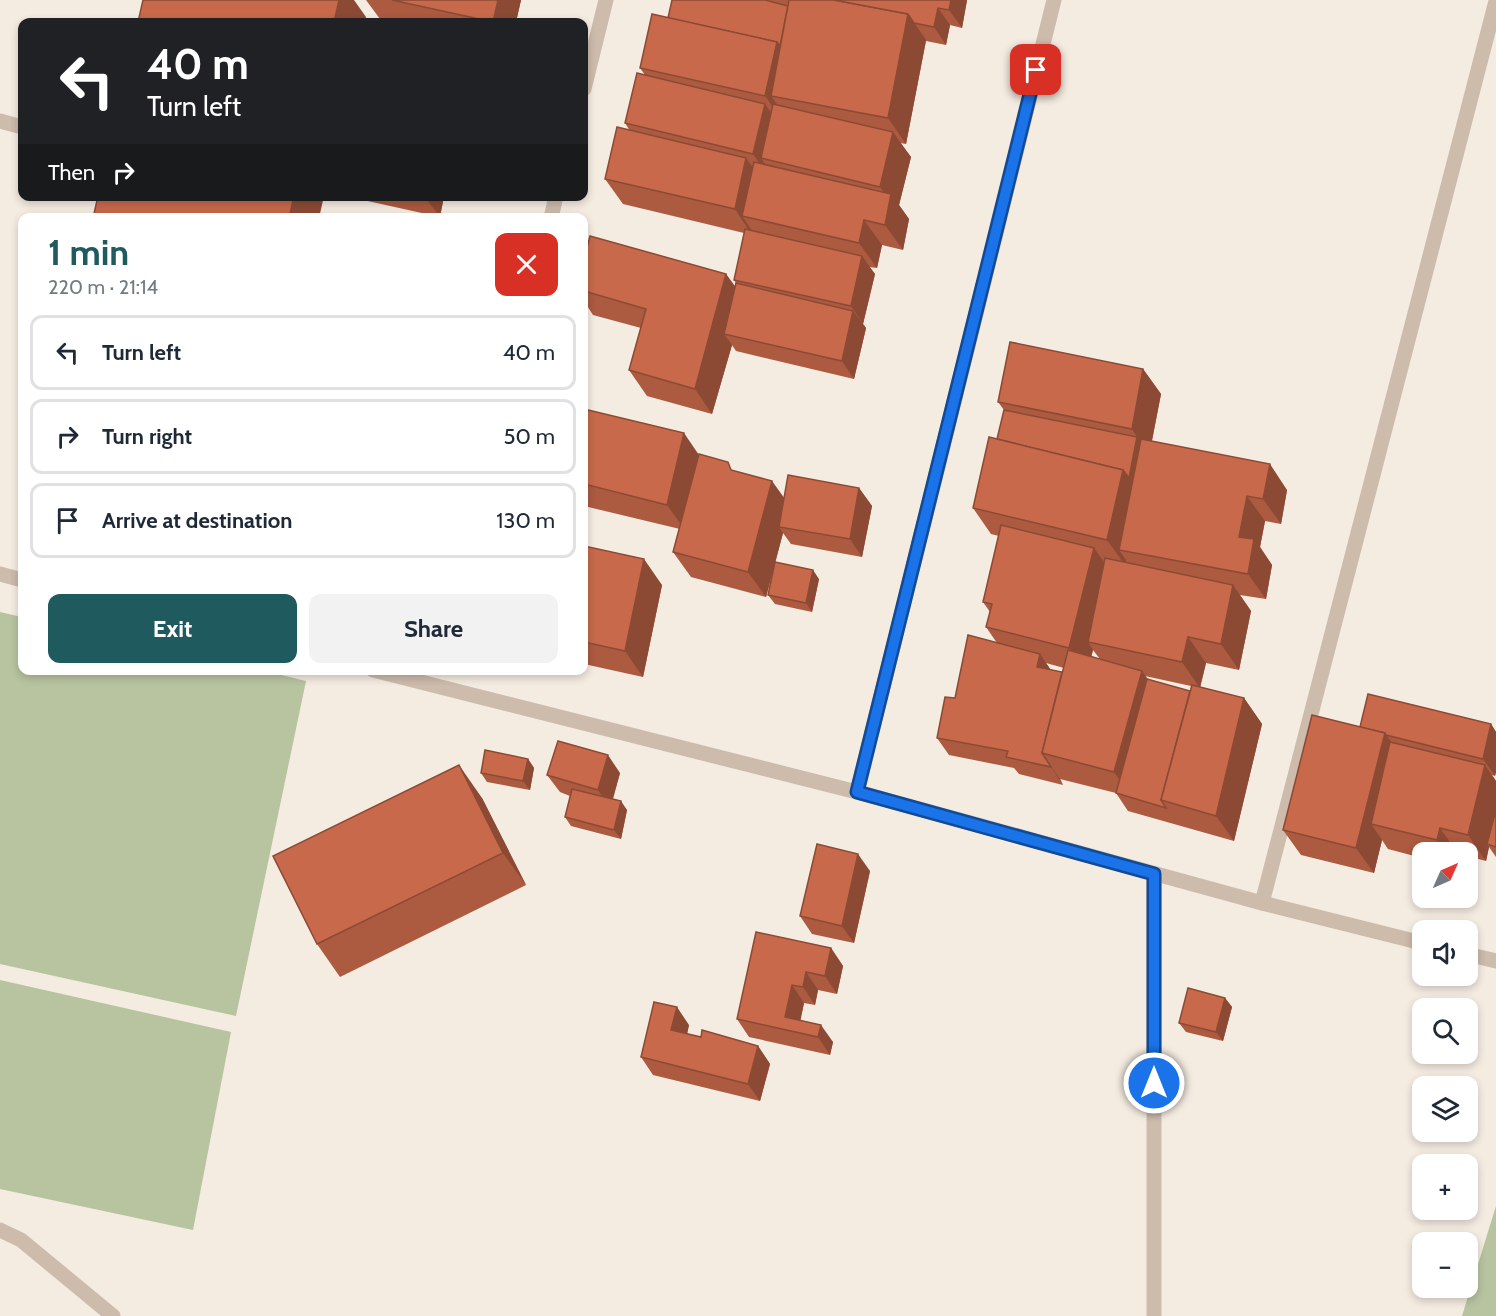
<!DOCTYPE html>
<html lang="en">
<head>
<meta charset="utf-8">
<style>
	body { margin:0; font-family:Cabin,sans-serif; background:#f2f2f3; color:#1f2937; height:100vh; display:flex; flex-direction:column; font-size:22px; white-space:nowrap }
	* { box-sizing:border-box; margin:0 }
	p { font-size:20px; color:#747a83 }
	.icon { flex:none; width:33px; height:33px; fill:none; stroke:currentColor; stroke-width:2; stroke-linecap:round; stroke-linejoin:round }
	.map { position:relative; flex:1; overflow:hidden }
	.details { position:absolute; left:18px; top:213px; width:570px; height:462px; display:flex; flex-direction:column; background:#fff; border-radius:12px; box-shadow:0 3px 9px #0003 }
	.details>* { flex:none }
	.top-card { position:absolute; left:18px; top:18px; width:570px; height:183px; border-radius:12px; box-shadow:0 3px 9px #0003; background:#202124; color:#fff; overflow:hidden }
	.needle { width:39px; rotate:45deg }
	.controls { position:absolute; left:1412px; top:842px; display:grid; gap:12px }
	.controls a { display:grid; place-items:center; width:66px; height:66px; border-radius:12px; background:#fff; box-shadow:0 3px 9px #0003; font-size:30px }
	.pin { position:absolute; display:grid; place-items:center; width:51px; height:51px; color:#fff; margin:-26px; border-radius:12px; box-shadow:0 3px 9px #0006 }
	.me { position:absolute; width:66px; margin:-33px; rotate:0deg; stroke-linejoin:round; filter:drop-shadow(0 0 4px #0008) }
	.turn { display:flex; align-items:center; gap:21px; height:126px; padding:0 30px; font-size:27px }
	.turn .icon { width:78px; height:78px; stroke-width:2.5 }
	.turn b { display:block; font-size:42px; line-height:51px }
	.then { display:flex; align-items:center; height:57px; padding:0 30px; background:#0003; gap:12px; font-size:22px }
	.round { display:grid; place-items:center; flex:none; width:63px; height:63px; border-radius:12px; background:#f2f2f3 }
	.overview { display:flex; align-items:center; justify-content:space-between; height:102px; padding:0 30px }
	h1 { font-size:36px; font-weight:700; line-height:45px; color:#1f5a5e }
	.cta { display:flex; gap:12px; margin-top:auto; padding:12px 30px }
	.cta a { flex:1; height:69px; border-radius:12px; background:#1f5a5e; color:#fff; font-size:24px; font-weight:700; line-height:69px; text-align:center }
	.cta a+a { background:#f2f2f3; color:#1f2937 }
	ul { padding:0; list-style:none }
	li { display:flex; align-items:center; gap:18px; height:75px; margin:0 12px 9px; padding:0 18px; border:3px solid #e0e1e3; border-radius:12px }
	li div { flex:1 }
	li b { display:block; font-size:22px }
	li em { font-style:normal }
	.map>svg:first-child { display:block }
	.green { fill:#b8c4a0 }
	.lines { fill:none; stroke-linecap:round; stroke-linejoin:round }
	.service { stroke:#cdbbac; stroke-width:15 }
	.minor { stroke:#cdbbac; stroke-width:15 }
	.wall { fill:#ac5a40; fill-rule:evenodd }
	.shaded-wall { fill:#8c4a34 }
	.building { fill:#c8694b; stroke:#8c4a34; stroke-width:1.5 }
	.route-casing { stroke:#114b97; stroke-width:15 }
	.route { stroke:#1a73e8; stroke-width:10 }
</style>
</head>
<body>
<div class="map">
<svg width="1496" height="1316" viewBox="0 0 1496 1316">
	<rect width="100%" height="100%" fill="#f4ebe1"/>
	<g class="green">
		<polygon points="0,612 22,617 22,670 261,670 306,681 236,1016 0,964"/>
		<polygon points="0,980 231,1032 193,1230 0,1189"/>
		<polygon points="1496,1206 1496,1316 1462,1316"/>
	</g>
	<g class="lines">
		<polyline class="service" points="0,121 22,127"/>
		<g class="minor">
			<polyline points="584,89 606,0"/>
			<polyline points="551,218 556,196"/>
			<polyline points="0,574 22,580"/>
			<polyline points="373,670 857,792 1054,0"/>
			<polyline points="857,792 1262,903 1422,943"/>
			<polyline points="1154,874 1154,1316"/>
			<polyline points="1262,903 1496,1"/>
			<polyline points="1467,954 1496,961"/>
			<polyline points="0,1230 21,1240 113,1316"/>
		</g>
	</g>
	<g class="wall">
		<polygon points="366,0 521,0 516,22 395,22 380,19"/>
		<polygon points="672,0 967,0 962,28 950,25 946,45 926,41 906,144 900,143 911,157 899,205 909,219 903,250 882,245 877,268 869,267 875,274 863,324 866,328 854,379 736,351 732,345 712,414 647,396 629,370 641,328 593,315 584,301 584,259 726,274 735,286 736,283 734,280 744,233 623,204 605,179 630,131 625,123 645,75 640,68 668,18"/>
		<polygon points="361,196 444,196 440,217 363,200"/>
		<path d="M1143,369L1161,394L1152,441L1287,490L1281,524L1265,521L1260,547L1272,565L1266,599L1240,595L1251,611L1239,670L1206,663L1200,687L1244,698L1262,724L1234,841L1128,811L1116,793L1060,779L1063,785L1019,774L1014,768L949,755L937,738L955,698L997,643L986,627L990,612L983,602L999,536L991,534L973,508L997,439L1004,410L998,402ZM1093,650L1100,659L1091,657ZM1046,663L1064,668L1062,672L1051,670ZM1145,676L1191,686L1190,691L1147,679Z"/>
		<polygon points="584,409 699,455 734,471 784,498 859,488 872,506 862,557 791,544 783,533 766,597 691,577 673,552 680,529 584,506"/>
		<polygon points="584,546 662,585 643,677 584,664"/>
		<polygon points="819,579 812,612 775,604 768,595"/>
		<polygon points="1491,724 1496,732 1496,772 1495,776 1492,775 1496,781 1496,857 1489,847 1486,861 1467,856 1467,852 1422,852 1422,858 1388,849 1382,840 1374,873 1301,855 1283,830 1360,727"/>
		<polygon points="528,759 534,768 530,790 487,782 481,773"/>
		<polygon points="620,773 613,799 627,810 621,839 571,826 565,817 570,796 560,792 547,775"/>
		<polygon points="482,798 526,885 340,977 317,944"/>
		<polygon points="870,871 854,943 812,934 800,916"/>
		<polygon points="831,948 843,966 837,994 818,990 815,1005 804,1003 800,1020 833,1042 830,1055 749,1037 737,1019"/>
		<polygon points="1225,998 1232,1007 1223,1041 1186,1032 1179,1023"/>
		<polygon points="689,1025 687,1034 701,1037 758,1046 770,1064 760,1101 653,1075 641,1057"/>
	</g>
	<g class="shaded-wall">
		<polygon points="339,0 354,0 366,17 365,22 334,22"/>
		<polygon points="498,0 521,0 516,22 493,22"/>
		<polygon points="951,0 967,0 962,28 949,10"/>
		<polygon points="938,8 950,25 946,45 934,27"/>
		<polygon points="908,14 926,40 906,144 888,118"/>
		<polygon points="777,42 795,68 771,96 785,115 783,121 765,96"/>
		<polygon points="765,104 782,129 761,158 772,174 771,180 753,154"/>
		<polygon points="893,132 911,157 899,205 909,219 903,250 885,225 890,201 880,187"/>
		<polygon points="746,158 764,183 742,216 753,232 752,235 735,209"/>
		<polygon points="294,196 324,196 319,218 289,218"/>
		<polygon points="428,196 444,196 440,217 427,200"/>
		<polygon points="864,220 882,245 877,268 859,243"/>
		<polygon points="862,256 875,274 863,324 851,306"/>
		<polygon points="726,274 744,300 724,334 732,345 712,414 695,389"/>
		<polygon points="853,311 866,328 854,379 842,361"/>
		<polygon points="1143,369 1161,394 1149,455 1119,550 1126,560 1125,565 1107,540 1123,470 1137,437 1132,429"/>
		<polygon points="684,433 701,458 685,530 667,505"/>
		<polygon points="1270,464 1287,490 1281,524 1263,499"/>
		<polygon points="772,481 790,506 779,527 783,533 766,597 748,572"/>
		<polygon points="859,488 872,506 862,557 850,539"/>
		<polygon points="1247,496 1265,521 1260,547 1272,565 1266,599 1248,574 1239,537"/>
		<polygon points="1094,548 1112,573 1088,642 1093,650 1087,674 1069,648"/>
		<polygon points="644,559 662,585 643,677 625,651"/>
		<polygon points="813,570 819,579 812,612 806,603"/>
		<polygon points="1233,585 1251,611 1239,670 1221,644"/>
		<polygon points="1188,637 1206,663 1200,688 1182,662"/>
		<polygon points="1040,654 1052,672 1037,667"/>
		<polygon points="1142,671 1160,696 1132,798 1114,772"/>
		<polygon points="1244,698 1262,724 1234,841 1216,816"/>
		<polygon points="1491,724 1496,732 1496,772 1495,776 1483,759"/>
		<polygon points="1385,733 1403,759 1371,824 1382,840 1374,873 1356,848"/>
		<polygon points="608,755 620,773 610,808 598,790"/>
		<polygon points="528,759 534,768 530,790 523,781"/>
		<polygon points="1047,761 1060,779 1063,785"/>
		<polygon points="459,765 482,798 526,885 503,853"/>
		<polygon points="1485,765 1496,781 1496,818 1487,844 1489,847 1486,861 1468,835"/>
		<polygon points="621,801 627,810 621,839 614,830"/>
		<polygon points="1440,828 1457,852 1445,852 1437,840"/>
		<polygon points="858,854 870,871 854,943 842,926"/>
		<polygon points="831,948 843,966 837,994 825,976"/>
		<polygon points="806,972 818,990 815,1005 803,987"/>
		<polygon points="792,985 804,1003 798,1033 785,1017"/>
		<polygon points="1225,998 1232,1007 1223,1041 1216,1032"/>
		<polygon points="677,1007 689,1025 684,1047 671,1030"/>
		<polygon points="821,1025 833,1042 830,1055 818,1037"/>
		<polygon points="758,1046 770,1064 760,1101 748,1084"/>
	</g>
	<g class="building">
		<polygon points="143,0 339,0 334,22 138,22"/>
		<polygon points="392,0 498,0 493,22"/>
		<polygon points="672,0 765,0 788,6 780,46 777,42 668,18"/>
		<polygon points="789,0 834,0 908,14 888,118 771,96"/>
		<polygon points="834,0 951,0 949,10 938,8 934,27 914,23 908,14"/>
		<polygon points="652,14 777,42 765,96 640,68"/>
		<polygon points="358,17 380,22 356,22"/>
		<polygon points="637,73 765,104 753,154 625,123"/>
		<polygon points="773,104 893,132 880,187 761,158"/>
		<polygon points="617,127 746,158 735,209 605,179"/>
		<polygon points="754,162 891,194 885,225 864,220 859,243 742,216"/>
		<polygon points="98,196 294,196 289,218 93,218"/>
		<polygon points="414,196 428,196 427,200"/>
		<polygon points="745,229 862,256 851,306 734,280"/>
		<polygon points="590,236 726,274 695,389 629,370 646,309 584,291 584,259"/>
		<polygon points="736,283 853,311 842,361 724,334"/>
		<polygon points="1010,342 1143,369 1132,429 998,402"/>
		<polygon points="584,409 684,433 667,505 584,484"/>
		<polygon points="1004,410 1137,437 1129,478 1123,470 997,439"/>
		<polygon points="989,437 1123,470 1107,540 973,508"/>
		<polygon points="1141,439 1270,464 1263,499 1247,496 1239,537 1254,539 1248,574 1119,550"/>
		<polygon points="699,454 728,462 731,470 772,481 748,572 673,552"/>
		<polygon points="788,475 859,488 850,539 779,527"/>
		<polygon points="1001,525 1094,548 1069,648 986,627 992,604 983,602"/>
		<polygon points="584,546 644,559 625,651 584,642"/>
		<polygon points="1105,558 1233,585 1221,644 1188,637 1182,662 1088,642"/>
		<polygon points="775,562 813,570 806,603 768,595"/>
		<polygon points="968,635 1040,654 1037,667 1062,672 1042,753 1051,767 1006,757 1008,751 937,738 945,697 955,698"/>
		<polygon points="1068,650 1142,671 1114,772 1042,753"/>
		<polygon points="1147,679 1190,691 1161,800 1166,808 1116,793"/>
		<polygon points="1192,685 1244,698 1216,816 1161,800"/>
		<polygon points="1368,694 1491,724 1483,759 1386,735 1385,733 1360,727"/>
		<polygon points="1312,715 1385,733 1356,848 1283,830"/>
		<polygon points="558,741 608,755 598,790 547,775"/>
		<polygon points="1390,742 1485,765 1468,835 1440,828 1437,840 1371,824"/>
		<polygon points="485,750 528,759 523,781 481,773"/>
		<polygon points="459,765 503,853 317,944 273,856"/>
		<polygon points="572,789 621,801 614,830 565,817"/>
		<polygon points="1496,810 1496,847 1487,844"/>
		<polygon points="817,844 858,854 842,926 800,916"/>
		<polygon points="756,932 831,948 825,976 806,972 803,987 792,985 785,1017 821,1025 818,1037 737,1019"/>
		<polygon points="1188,988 1225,998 1216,1032 1179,1023"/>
		<polygon points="654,1002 677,1007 671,1030 701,1037 702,1030 758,1046 748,1084 641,1057"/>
	</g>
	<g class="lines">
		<g class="route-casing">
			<polyline id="route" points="1036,70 857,792 1154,874 1154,1083"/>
		</g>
		<use href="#route" class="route"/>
	</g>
</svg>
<div class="controls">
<a><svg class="needle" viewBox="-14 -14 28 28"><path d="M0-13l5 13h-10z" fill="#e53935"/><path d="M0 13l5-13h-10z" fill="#747a83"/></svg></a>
<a><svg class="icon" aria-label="sound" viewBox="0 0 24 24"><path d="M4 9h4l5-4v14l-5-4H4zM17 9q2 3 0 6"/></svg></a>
<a><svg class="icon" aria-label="search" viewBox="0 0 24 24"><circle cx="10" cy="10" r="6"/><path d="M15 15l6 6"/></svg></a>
<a><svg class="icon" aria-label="layers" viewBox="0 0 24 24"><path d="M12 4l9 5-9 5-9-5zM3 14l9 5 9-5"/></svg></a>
<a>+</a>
<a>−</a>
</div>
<div class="pin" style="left:1036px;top:70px;background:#d93025"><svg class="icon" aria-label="arrive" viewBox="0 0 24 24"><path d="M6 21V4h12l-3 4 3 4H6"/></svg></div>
<svg class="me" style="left:1154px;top:1083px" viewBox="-20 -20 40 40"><circle r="17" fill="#1a73e8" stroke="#fff" stroke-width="3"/><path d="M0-11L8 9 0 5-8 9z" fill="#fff"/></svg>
<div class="top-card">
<div class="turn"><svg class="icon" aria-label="left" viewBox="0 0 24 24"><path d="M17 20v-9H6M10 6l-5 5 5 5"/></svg><div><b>40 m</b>Turn left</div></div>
<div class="then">Then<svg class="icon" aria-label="right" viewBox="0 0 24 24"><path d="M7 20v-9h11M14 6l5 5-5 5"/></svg></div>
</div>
<section class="details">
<div class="overview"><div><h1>1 min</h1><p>220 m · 21:14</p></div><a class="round" style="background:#d93025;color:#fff"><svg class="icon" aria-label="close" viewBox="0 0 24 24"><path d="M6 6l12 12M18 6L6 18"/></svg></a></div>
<ul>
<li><svg class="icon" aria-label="left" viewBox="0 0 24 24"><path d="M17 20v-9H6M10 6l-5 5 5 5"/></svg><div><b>Turn left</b></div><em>40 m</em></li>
<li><svg class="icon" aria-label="right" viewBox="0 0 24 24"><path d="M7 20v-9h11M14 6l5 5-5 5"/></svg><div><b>Turn right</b></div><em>50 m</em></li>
<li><svg class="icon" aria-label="arrive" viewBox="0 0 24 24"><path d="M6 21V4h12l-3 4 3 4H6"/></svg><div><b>Arrive at destination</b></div><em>130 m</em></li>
</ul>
<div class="cta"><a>Exit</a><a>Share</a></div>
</section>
</div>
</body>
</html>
